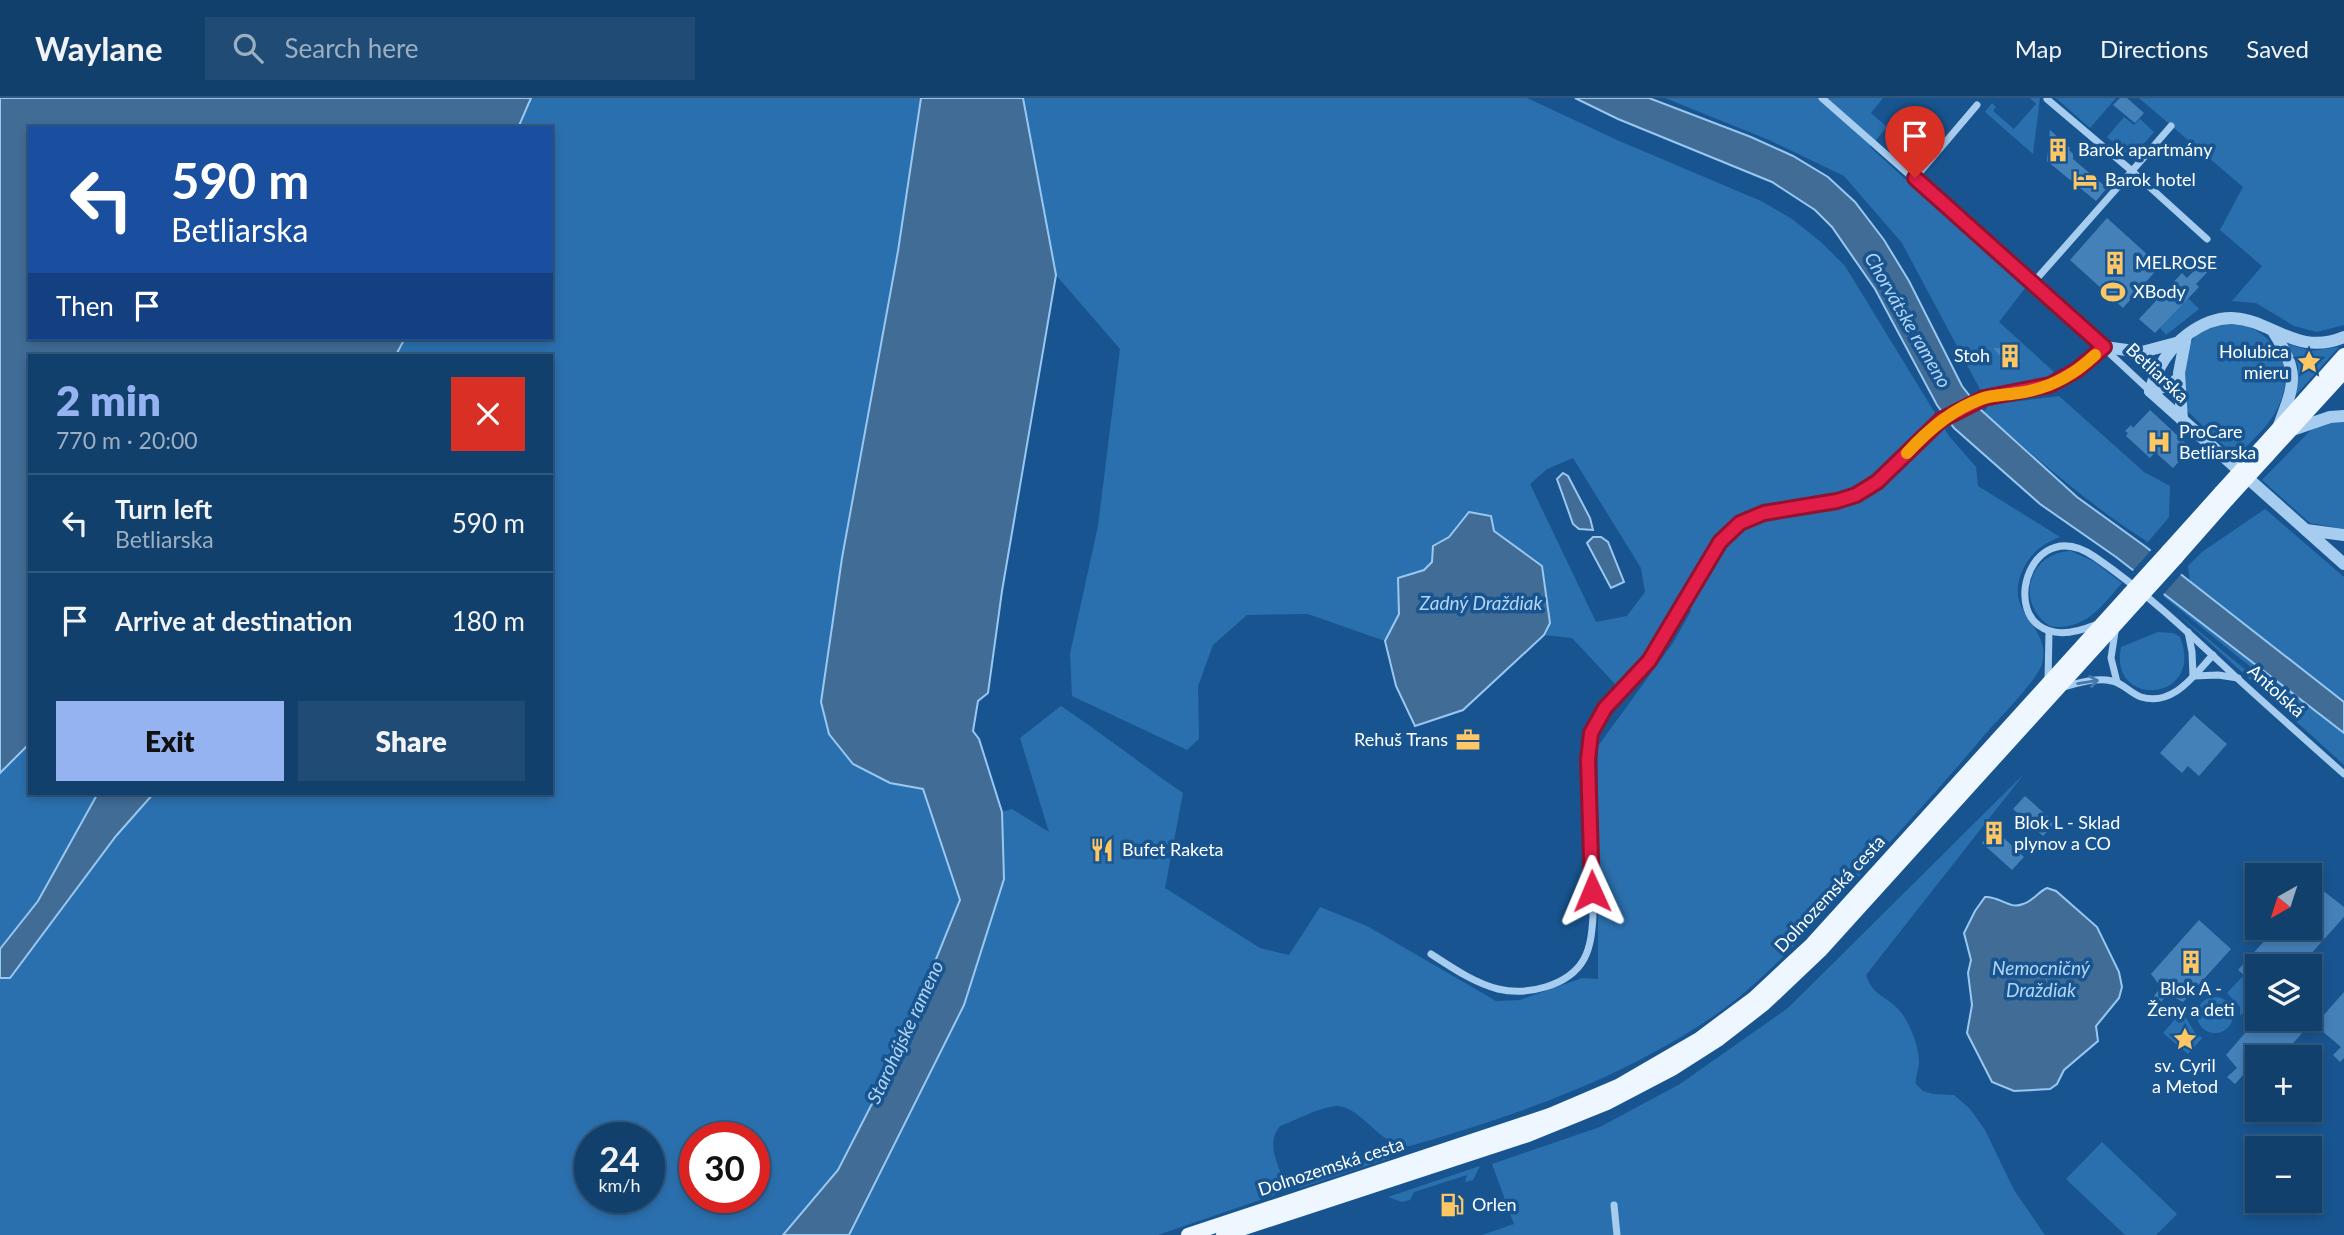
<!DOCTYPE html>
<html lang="en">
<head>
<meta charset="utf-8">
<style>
	body { margin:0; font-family:Lato,sans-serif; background:#1f4b74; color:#f1f3f6; height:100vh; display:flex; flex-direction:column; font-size:26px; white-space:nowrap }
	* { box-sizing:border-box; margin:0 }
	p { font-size:23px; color:#9cafc2 }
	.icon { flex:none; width:38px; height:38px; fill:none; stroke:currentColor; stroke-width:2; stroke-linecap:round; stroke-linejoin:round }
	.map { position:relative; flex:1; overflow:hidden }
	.side { position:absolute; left:28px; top:256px; width:525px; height:441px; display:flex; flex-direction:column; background:#12406c; border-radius:0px; box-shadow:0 4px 10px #0003,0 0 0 2px #31597f }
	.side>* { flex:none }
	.top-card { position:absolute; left:28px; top:28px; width:525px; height:214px; border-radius:0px; box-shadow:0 4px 10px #0003,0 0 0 2px #31597f; background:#1a4fa0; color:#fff; overflow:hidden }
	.needle { width:46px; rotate:219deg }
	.fabs { position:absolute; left:2245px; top:765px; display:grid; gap:14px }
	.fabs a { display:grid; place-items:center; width:77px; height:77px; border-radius:0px; background:#12406c; box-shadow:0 4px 10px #0003,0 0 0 2px #31597f; font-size:35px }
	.speed { position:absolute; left:574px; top:1024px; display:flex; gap:14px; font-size:35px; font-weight:700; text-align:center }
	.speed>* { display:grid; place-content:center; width:91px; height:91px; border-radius:50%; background:#12406c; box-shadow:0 4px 10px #0003,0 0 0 2px #31597f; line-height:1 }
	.speed small { font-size:18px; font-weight:400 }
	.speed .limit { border:10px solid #d22; background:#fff; color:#111 }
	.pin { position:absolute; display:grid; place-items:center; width:60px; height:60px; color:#fff; margin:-72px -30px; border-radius:50% 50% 50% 0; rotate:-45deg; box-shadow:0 0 7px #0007 }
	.pin .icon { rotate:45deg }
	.me { position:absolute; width:77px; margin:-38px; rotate:359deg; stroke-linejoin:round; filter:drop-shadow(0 0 5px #0008) }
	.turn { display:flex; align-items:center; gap:24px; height:147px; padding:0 28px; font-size:32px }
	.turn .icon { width:91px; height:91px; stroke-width:2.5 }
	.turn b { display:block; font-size:49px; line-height:60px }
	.then { display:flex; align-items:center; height:66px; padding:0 28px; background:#0003; gap:14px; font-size:26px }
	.round { display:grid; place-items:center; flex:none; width:74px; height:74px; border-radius:0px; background:#1f4b74 }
	.headline { display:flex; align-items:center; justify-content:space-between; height:119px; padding:0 28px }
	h1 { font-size:42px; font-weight:800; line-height:52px; color:#95b2f1 }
	.action { display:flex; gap:14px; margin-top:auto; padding:14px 28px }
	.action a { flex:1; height:80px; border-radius:0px; background:#95b2f1; color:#111; font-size:28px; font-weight:800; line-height:80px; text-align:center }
	.action a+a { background:#1f4b74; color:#f1f3f6 }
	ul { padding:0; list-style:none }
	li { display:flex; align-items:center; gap:21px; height:98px; padding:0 28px; border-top:2px solid #31597f }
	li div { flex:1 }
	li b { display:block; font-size:26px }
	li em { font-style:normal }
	header { display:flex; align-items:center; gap:42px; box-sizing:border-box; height:98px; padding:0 35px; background:#12406c; border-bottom:2px solid #31597f }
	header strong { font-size:33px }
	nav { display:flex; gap:38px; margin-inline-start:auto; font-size:24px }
	.search { width:490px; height:63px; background:#1f4b74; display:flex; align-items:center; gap:18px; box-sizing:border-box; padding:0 24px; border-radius:0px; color:#9cafc2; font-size:26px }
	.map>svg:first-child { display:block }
	.green { fill:#2b70ae; fill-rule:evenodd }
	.water { fill:#416c96; stroke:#98c8f2; stroke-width:2 }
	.pier { fill:#185590 }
	.building { fill:#4581b9 }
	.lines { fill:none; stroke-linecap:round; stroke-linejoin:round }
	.minor { stroke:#a6ccef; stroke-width:7 }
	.tertiary { stroke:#a6ccef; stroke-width:12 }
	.primary { stroke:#eef6ff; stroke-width:14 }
	.primary-bridge { stroke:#eef6ff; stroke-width:14 }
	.oneway { stroke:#4379ac }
	.route-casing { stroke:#92132f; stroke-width:18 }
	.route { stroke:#e11d48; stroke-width:12 }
	.slow { stroke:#f59e0b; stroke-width:12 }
	.labels { text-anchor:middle; stroke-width:7; stroke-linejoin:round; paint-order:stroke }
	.poi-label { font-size:18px; fill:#fff; stroke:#185590; text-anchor:start }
	.street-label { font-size:18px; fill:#fff; stroke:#185590 }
	.water-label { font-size:19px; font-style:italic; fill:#b2d6f6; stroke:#185590 }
</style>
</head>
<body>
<header>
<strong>Waylane</strong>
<div class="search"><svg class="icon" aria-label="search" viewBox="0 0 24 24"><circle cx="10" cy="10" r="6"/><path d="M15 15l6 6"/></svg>Search here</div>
<nav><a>Map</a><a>Directions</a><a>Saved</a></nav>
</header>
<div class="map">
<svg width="2344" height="1137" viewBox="0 0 2344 1137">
	<rect width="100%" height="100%" fill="#185590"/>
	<g class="green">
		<path d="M531,0H921L898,153L890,685L923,690L960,802L898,955L838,1072L783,1137H0V675L30,645V695H551V257H396L405,240H551V30H518ZM590,1040H649V1099H590ZM695,1040H754V1099H695Z"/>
		<path d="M1023,0H1527L1617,42L1761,103L1792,121L1822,145L1845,168L1949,338L1976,369L1978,388L2060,439C2046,444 2035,452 2027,464C1996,516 2053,524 2042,566C2037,583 1996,623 1982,640C1938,692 1891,743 1845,793C1804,837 1764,883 1715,917C1622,981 1517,1017 1410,1048C1381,1050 1363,1010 1338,1008C1324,1007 1294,1023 1280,1028C1266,1045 1277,1063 1283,1082L1274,1097L1158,1137H849L964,907L1004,781L1002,714L1012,711L1049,734L1020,640L1061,608C1103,636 1142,667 1183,695L1165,790L1260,850L1289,857L1320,809L1367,828L1496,903L1520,902L1582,880L1598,881V648L1673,545L1691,513L1679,495L1649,552L1616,587L1572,540L1544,537L1550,525L1542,468L1494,433L1458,426L1449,439L1433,448L1432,464L1424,472L1398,480L1399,516L1385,543L1308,516L1247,517L1213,547L1198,588L1199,641L1187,652L1072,598L1070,556L1098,428L1120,251L1056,177ZM1573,360L1641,470L1645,494L1627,518L1596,524L1530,386L1547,371Z"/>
		<polygon points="1665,0 1883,0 1871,15 1887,29 1870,49 2025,190 1999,224 2054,274 2037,286 1982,295 1902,145 1844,78 1769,42"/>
		<polygon points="2030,0 2040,0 2033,56 1985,14 1992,5 1996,9 1993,13 2014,31 2036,6"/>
		<polygon points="2056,0 2116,0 2090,30"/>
		<polygon points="2139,0 2344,0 2344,227 2317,234 2294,228 2256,205 2232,203 2262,168 2220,132 2243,89"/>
		<polygon points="2124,19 2134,27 2140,21 2154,34 2131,60 2107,39"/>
		<polygon points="2188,200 2199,211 2166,237 2160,230"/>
		<path d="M2240,225C2280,239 2297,274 2276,313C2268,329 2249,345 2236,359L2185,311C2183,283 2177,239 2212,228C2220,225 2231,226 2240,225Z"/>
		<polygon points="2288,246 2311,253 2339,249 2296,297 2298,268"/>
		<path d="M2059,298L2144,374L2170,388L2169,419L2148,444C2088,406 2037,361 1984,314L1989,307Z"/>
		<polygon points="2330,323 2344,323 2344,431 2310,425 2262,382 2310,333"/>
		<polygon points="2265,411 2344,479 2344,604 2190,484 2188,468 2202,454"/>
		<path d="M2071,453L2093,463L2122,485C2102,508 2084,534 2050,528C2014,505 2029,454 2071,453Z"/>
		<polygon points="2164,496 2344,635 2344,667 2178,516 2253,578 2257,574 2163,498"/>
		<path d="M2158,534L2173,535L2180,539C2206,604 2108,612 2121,549Z"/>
		<path d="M2024,676L1866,877C1873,900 1890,898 1903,917C1911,929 1919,949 1919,964C1919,972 1915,978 1916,986L1923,993L1933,996L1954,997L1970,1011L1985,1032L2014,1092L2045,1137H1482L1514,1126L1492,1066L1600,1029L1680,986L1788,910Z"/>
		<polygon points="2252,874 2257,878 2257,898 2240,918 2240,909 2227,895 2242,879 2246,881"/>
		<circle cx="2215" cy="917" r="18"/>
		<polygon points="2182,913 2195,935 2202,940 2188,956 2163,935"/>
		<polygon points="2102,1044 2177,1116 2156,1137 2125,1137 2066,1081"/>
		<polygon points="1375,1051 1389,1056 1390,1060 1300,1090 1297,1087 1300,1079 1314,1070 1311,1077 1365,1060 1368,1054"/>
		<polygon points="1480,1068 1473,1082 1465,1084 1467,1077 1414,1094 1410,1102 1402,1104 1388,1099"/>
	</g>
	<g class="water">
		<polygon points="0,0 531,0 518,30 30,30 30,240 405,240 396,257 30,257 30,645 0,675"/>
		<polygon points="921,0 1023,0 1056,177 1002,493 988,595 978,603 973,633 979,641 1002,714 1004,781 964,907 849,1137 783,1137 838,1072 898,955 960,802 923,691 890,685 853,666 829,636 821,604 842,460 898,153"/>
		<polygon points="1575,0 1649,0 1751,39 1793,58 1828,79 1855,104 1884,142 1909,183 1962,288 1980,311 2077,399 2146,449 2344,604 2344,635 2116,459 2040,406 1954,330 1937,307 1875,191 1832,129 1815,112 1772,84 1618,21"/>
		<polygon points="1563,375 1568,378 1590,420 1593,432 1579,431 1573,426 1557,381"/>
		<polygon points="1469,414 1491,418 1494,433 1542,468 1550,525 1544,537 1463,612 1415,628 1396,588 1385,543 1399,516 1398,480 1424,472 1432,464 1433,448 1449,439"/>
		<polygon points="1593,439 1601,439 1608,444 1624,484 1611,490 1587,445"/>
		<polygon points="98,695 154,695 116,738 10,880 0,880 0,851 38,803"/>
		<path d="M2047,790L2056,793L2097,829L2119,874L2122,889L2119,900L2096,928L2098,943L2064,972L2057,986L2050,991L2014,993L1992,984L1967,935L1972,907L1968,875L1971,862L1964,835L1975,813L1985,799C2000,798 2009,812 2023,806C2033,803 2038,794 2047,790Z"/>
	</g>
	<polygon class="pier" points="2153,450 2183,474 2162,498 2131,475"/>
	<g class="building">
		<polygon points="2120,0 2127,0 2144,15 2135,25 2113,7"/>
		<polygon points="2050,32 2070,50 2069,52 2073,56 2073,61 2107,90 2096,103 2047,63"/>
		<polygon points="2107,120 2160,168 2123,210 2070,162"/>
		<polygon points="2207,160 2214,167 2196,186 2199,189 2155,235 2139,221 2182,175 2187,180"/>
		<polygon points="1993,250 2010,250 2022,263 2016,262 2009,268"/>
		<polygon points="2150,312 2191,350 2173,370 2155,354 2150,360 2126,338 2128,335 2125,333 2131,327 2133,330"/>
		<polygon points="2194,617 2227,646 2199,678 2188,668 2182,675 2160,655"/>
		<polygon points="2025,698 2055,725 2043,738 2013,711"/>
		<polygon points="1994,731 2024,759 2012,772 1982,745"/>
		<polygon points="2320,782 2321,791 2344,809 2344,819 2300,868 2258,868 2258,875 2252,870 2245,878 2238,872 2276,830 2310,830 2310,792"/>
		<polygon points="2199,822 2231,851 2183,904 2168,896 2161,904 2154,898 2161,889 2151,876"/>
		<polygon points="2344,894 2344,960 2340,964 2333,957 2341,949 2315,927"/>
		<polygon points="2258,920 2309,920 2312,924 2281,959 2258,959 2258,985 2244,976 2235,986 2227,979 2237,970 2226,957"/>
	</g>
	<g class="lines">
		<g class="minor">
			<polyline points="1822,0 2061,210 2150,293"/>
			<polyline points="2047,1 2132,73 2171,28"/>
			<polyline points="1915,80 1977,7"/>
			<polyline points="2033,185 2132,73 2207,141"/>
			<path d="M2095,527C1987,571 2017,405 2095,459C2146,494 2191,537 2237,580C2272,612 2308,644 2344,676"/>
			<polyline points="2115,534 2111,560 2117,584"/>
			<polyline points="2188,534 2192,554 2193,578"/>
			<polyline points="2194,578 2218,577 2238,580"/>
			<polyline points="2048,582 2049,534"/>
			<path d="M2063,589C2079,585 2096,579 2112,583C2123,585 2130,595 2141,599C2173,609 2194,577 2213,557"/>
			<path d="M1431,856C1451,869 1474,885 1498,891C1527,898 1569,888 1584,861C1591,848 1592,833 1593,819L1588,662L1591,634L1605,610L1649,563L1720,444L1740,425L1764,415L1837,403L1856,397L1877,384L1941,322L1984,300L2022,295L2065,280L2104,249"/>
			<polyline points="1614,1107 1617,1137"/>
		</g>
		<g class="tertiary">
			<path d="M2273,233C2300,276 2295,285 2278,330"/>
			<polyline points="2104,249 2142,254 2176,245"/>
			<polyline points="2150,293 2344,466"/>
			<path d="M2150,293C2157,270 2168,251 2188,236C2254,188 2281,266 2344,239"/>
			<polyline points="2150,293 2170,287 2179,280"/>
			<polyline points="2182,322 2179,275 2186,238"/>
			<polyline points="2292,332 2330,319 2344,318"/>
			<polyline points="2306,432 2344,437"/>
		</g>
		<g class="primary">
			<polyline points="2260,351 2344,257"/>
			<polyline points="2268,357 2344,274"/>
			<polyline points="2168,453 2221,394"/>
			<polyline points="2177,459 2228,401"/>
			<polyline points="1188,1137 1550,1017 1618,988 1699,941 1754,900 1812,846 2129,496"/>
			<polyline points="1223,1137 1528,1037 1607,1005 1672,971 1719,941 1764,906 1820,853 2138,502"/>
		</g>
		<g class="primary-bridge">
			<polyline points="2221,394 2260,351"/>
			<polyline points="2228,401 2268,357"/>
			<polyline points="2129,496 2168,453"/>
			<polyline points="2138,502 2177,459"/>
		</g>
	</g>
	<defs><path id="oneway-shaft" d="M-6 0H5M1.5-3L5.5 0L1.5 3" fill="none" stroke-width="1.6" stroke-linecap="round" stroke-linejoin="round" transform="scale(1.75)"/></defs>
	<use class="oneway" href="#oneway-shaft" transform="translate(2088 584) rotate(-9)"/>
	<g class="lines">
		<g class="route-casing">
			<polyline id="route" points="1592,793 1588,662 1591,635 1605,610 1649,563 1720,444 1740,425 1764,415 1837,403 1856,397 1877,384 1941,322 1984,300 2050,287 2077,272 2104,249 1915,80"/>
		</g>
		<use href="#route" class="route"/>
		<path class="slow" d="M1907,355C1928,332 1951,312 1981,301C1992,297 2006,297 2018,295C2048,291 2073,278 2095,257"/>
	</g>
	<defs>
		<g id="building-bare" transform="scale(1.89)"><path d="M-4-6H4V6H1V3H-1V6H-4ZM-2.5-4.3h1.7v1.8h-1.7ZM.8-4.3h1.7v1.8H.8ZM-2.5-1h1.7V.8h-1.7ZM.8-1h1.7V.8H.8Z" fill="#ffc764" stroke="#185590" stroke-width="2.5" paint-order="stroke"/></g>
		<g id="hotel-bare" transform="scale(1.89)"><path d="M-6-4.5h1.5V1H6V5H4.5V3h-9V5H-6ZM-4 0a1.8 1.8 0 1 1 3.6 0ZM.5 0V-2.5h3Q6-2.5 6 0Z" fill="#ffc764" stroke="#185590" stroke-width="2.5" paint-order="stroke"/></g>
		<g id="stadium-bare" transform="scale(1.89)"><path d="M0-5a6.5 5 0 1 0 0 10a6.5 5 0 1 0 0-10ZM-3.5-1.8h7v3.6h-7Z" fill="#ffc764" stroke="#185590" stroke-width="2.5" paint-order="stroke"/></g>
		<g id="sight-bare" transform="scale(1.89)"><path d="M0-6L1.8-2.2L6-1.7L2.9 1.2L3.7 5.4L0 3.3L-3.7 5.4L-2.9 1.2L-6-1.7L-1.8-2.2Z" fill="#ffc764" stroke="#185590" stroke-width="2.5" paint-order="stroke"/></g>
		<g id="hospital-bare" transform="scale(1.89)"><path d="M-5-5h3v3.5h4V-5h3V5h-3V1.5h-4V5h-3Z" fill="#ffc764" stroke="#185590" stroke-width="2.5" paint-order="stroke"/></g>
		<g id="office-bare" transform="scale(1.89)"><path d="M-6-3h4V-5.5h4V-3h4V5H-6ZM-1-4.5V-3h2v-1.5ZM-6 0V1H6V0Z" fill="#ffc764" stroke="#185590" stroke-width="2.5" paint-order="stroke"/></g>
		<g id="restaurant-bare" transform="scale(1.89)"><path d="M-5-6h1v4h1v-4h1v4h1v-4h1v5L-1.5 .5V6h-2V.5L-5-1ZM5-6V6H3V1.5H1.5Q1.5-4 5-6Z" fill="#ffc764" stroke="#185590" stroke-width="2.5" paint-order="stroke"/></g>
		<g id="fuel-bare" transform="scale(1.89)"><path d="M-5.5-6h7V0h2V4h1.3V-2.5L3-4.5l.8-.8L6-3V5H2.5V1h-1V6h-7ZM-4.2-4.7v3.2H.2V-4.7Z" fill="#ffc764" stroke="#185590" stroke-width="2.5" paint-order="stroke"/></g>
	</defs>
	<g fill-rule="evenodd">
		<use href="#building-bare" x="2058" y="52"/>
		<use href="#hotel-bare" x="2085" y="82"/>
		<use href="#building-bare" x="2115" y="165"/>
		<use href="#stadium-bare" x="2113" y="194"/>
		<use href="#building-bare" x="2010" y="258"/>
		<use href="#sight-bare" x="2309" y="264"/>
		<use href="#hospital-bare" x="2159" y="344"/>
		<use href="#office-bare" x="1468" y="642"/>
		<use href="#building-bare" x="1994" y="735"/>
		<use href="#restaurant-bare" x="1102" y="752"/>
		<use href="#building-bare" x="2191" y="864"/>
		<use href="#sight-bare" x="2185" y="941"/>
		<use href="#fuel-bare" x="1452" y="1107"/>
	</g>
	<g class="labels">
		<g class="poi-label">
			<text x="2078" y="58">Barok apartmány</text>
			<text x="2105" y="88">Barok hotel</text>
			<text x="2135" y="171">MELROSE</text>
			<text x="2133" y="200">XBody</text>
			<text x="2289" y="260" text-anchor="end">Holubica<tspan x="2289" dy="21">mieru</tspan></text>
			<text x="1990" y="264" text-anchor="end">Stoh</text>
			<text x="2179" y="340">ProCare<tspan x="2179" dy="21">Betliarska</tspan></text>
			<text x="1448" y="648" text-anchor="end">Rehuš Trans</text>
			<text x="2014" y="731">Blok L - Sklad<tspan x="2014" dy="21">plynov a CO</tspan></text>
			<text x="1122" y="758">Bufet Raketa</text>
			<text x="2191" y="897" text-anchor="middle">Blok A -<tspan x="2191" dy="21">Ženy a deti</tspan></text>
			<text x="2185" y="974" text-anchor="middle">sv. Cyril<tspan x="2185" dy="21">a Metod</tspan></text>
			<text x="1472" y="1113">Orlen</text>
		</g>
		<g class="street-label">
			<text transform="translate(2157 275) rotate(43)" y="6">Betliarska</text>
			<text transform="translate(2276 593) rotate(42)" y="6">Antolská</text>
			<text transform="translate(1830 796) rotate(-47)" y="6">Dolnozemská cesta</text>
			<text transform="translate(1331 1069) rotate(-18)" y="6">Dolnozemská cesta</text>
		</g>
		<g class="water-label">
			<text transform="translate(1908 222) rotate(60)" y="7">Chorvátske rameno</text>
			<text x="1481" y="512">Zadný Draždiak</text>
			<text x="2041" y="877">Nemocničný<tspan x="2041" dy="22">Draždiak</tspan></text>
			<text transform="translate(905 934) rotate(-65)" y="7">Starohájske rameno</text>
		</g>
	</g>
</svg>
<div class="fabs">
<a><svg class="needle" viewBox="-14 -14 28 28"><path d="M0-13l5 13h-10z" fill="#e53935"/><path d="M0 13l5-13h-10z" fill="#9cafc2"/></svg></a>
<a><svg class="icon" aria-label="layers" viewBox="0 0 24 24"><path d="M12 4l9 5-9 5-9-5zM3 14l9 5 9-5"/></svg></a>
<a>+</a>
<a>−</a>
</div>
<div class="speed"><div>24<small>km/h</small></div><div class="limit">30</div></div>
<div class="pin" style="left:1915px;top:80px;background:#d93025"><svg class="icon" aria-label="arrive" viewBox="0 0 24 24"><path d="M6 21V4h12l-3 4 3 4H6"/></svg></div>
<svg class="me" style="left:1592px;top:793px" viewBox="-20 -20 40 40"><path d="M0-17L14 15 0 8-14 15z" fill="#e11d48" stroke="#fff" stroke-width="4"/></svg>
<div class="top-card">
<div class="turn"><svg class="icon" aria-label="left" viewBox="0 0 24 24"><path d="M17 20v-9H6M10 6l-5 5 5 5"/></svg><div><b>590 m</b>Betliarska</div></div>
<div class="then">Then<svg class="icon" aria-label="arrive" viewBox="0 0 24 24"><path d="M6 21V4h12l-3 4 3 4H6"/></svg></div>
</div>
<section class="side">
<div class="headline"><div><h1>2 min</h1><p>770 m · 20:00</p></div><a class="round" style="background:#d93025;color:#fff"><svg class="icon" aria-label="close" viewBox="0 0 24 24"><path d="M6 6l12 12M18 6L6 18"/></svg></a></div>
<ul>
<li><svg class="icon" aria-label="left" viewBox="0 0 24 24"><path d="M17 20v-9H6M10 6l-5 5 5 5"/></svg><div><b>Turn left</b><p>Betliarska</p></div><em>590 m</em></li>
<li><svg class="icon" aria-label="arrive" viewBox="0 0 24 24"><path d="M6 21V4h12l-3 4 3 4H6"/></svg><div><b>Arrive at destination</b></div><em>180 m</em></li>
</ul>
<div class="action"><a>Exit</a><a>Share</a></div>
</section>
</div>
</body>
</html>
